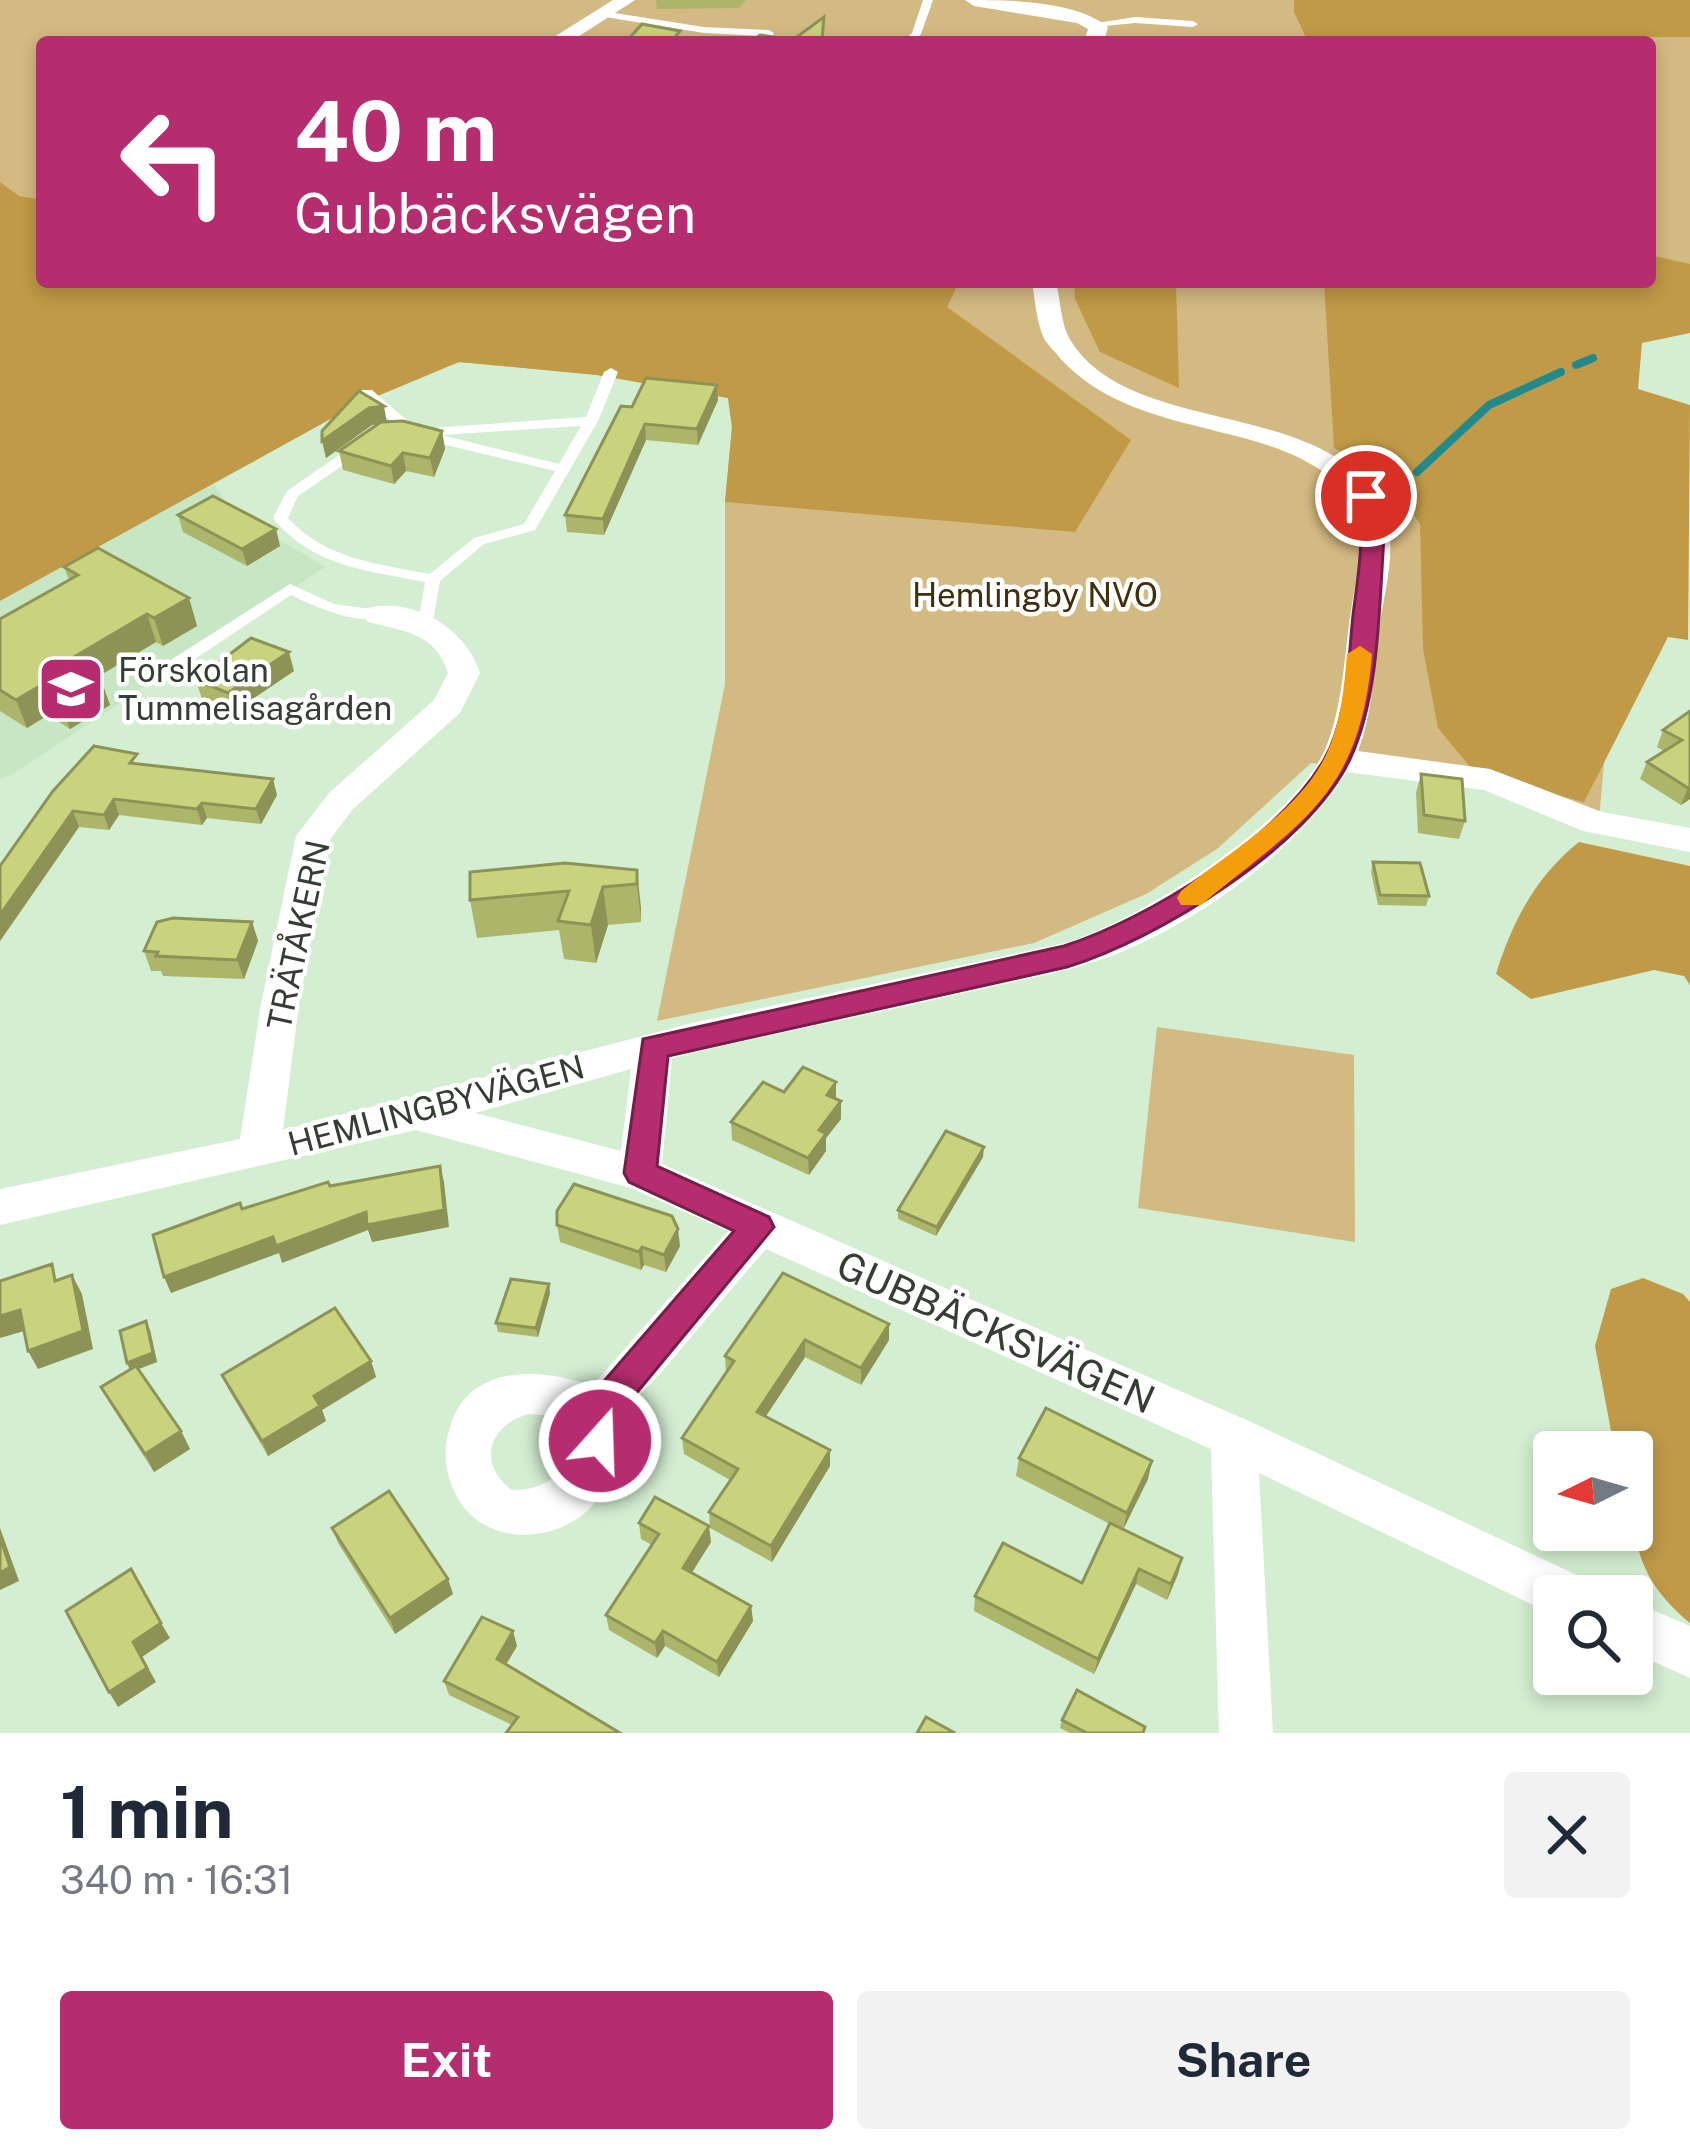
<!DOCTYPE html>
<html lang="en">
<head>
<meta charset="utf-8">
<style>
	body { margin:0; font-family:"Public Sans",sans-serif; background:#f2f2f3; color:#1f2937; height:100vh; display:flex; flex-direction:column; font-size:45px; white-space:nowrap }
	* { box-sizing:border-box; margin:0 }
	p { font-size:39px; color:#747a83 }
	.icon { flex:none; width:66px; height:66px; fill:none; stroke:currentColor; stroke-width:2; stroke-linecap:round; stroke-linejoin:round }
	.map { position:relative; height:1733px; overflow:hidden }
	.drawer { display:flex; flex-direction:column; background:#fff; flex:1 }
	.drawer>* { flex:none }
	.guide { position:absolute; left:36px; top:36px; width:1620px; height:252px; border-radius:12px; box-shadow:0 6px 18px #0003; background:#b52d6e; color:#fff; overflow:hidden }
	.needle { width:78px; rotate:265deg }
	.controls { position:absolute; left:1533px; top:1431px; display:grid; gap:24px }
	.controls a { display:grid; place-items:center; width:120px; height:120px; border-radius:12px; background:#fff; box-shadow:0 6px 18px #0003; font-size:60px }
	.pin { position:absolute; display:grid; place-items:center; width:102px; height:102px; color:#fff; margin:-51px; border:6px solid #fff; border-radius:50%; box-shadow:0 3px 12px #0007 }
	.me { position:absolute; width:132px; margin:-66px; rotate:20deg; stroke-linejoin:round; filter:drop-shadow(0 0 9px #0008) }
	.turn { display:flex; align-items:center; gap:42px; height:252px; padding:0 60px; font-size:54px }
	.turn .icon { width:156px; height:156px; stroke-width:2.5 }
	.turn b { display:block; font-size:84px; line-height:102px }
	.round { display:grid; place-items:center; flex:none; width:126px; height:126px; border-radius:12px; background:#f2f2f3 }
	.summary { display:flex; align-items:center; justify-content:space-between; height:204px; padding:0 60px }
	h1 { font-size:72px; font-weight:700; line-height:90px }
	.action { display:flex; gap:24px; margin-top:auto; padding:24px 60px }
	.action a { flex:1; height:138px; border-radius:12px; background:#b52d6e; color:#fff; font-size:48px; font-weight:700; line-height:138px; text-align:center }
	.action a+a { background:#f2f2f3; color:#1f2937 }
	.map>svg:first-child { display:block }
	.built { fill:#c6e6c4 }
	.green { fill:#d3b982; fill-rule:evenodd }
	.forest { fill:#c09a47 }
	.lines { fill:none; stroke-linecap:round; stroke-linejoin:round }
	.stream { stroke:#22898d; stroke-width:8 }
	.service { fill:#fff; fill-rule:evenodd }
	.minor { fill:#fff; fill-rule:evenodd }
	.wall { fill:#adb56b }
	.shaded-wall { fill:#8d9357 }
	.building { fill:#c9d27c; stroke:#8d9357; stroke-width:3 }
	.route { fill:#b52d6e; stroke:#761d48; stroke-width:3 }
	.slow { fill:#f59e0b }
	.labels { text-anchor:middle; stroke-width:9; stroke-linejoin:round; paint-order:stroke }
	.park-label { font-size:33px; fill:#3f2f0a; stroke:#fff }
	.poi-label { font-size:33px; fill:#343e33; stroke:#fff; text-anchor:start }
	.street-label { font-size:33px; fill:#343e33; stroke:#fff }
	.near-street-label { font-size:39px; fill:#343e33; stroke:#fff }
</style>
</head>
<body>
<div class="map">
<svg width="1690" height="1733" viewBox="0 0 1690 1733">
	<rect width="100%" height="100%" fill="#d4eed2"/>
	<polygon class="built" points="214,484 232,511 325,567 10,776 0,779 0,601"/>
	<g class="green">
		<path d="M0,0H1690V324L1639,320L1636,398L1599,820L1430,774L1311,763L1217,849L1146,894L1034,943L657,1021L725,684V502L732,427L728,398L597,375L459,362L358,404L0,523ZM42,42H1650V282H42Z"/>
		<polygon points="1157,1027 1354,1055 1355,1242 1138,1208"/>
	</g>
	<g class="forest">
		<polygon points="1294,0 1690,0 1690,37 1640,37 1627,42 1308,42 1294,12"/>
		<polygon points="0,182 19,196 42,200 42,282 959,282 947,307 1131,440 1075,532 725,502 732,427 728,398 597,375 459,362 358,404 0,601"/>
		<polygon points="1650,255 1690,264 1690,333 1642,343 1638,389 1690,405 1688,640 1668,637 1584,802 1476,774 1438,728 1423,649 1420,524 1386,475 1334,448 1324,282 1650,282"/>
		<polygon points="1074,282 1176,282 1179,388 1100,352 1075,299"/>
		<path d="M1579,842L1690,866V985L1684,976L1654,970L1531,999L1496,974C1512,922 1536,876 1579,842Z"/>
		<path d="M1643,1278L1683,1294L1690,1302V1623C1628,1572 1632,1527 1632,1452H1615L1595,1346L1611,1289Z"/>
	</g>
	<g class="lines">
		<g class="stream">
			<polyline points="1576,365 1593,358"/>
			<polyline points="1417,472 1489,405 1561,372"/>
		</g>
		<g class="service">
			<polygon points="923,0 933,0 921,34 913,42 902,42 912,33"/>
			<polygon points="602,11 704,27 769,30 774,33 770,42 760,42 763,36 704,33 599,16 597,14"/>
			<polygon points="1135,17 1193,21 1198,24 1193,27 1135,23 1095,27 1090,24"/>
			<path d="M611,368L618,372L598,421L535,530L484,544L440,581L432,626H420L418,623L425,582C368,571 311,566 273,518L287,491L354,445H364V451L298,496L288,518C325,559 378,564 430,574L474,538L524,524L555,471L408,436L362,396V390H372L417,429L586,417L604,372ZM581,426L559,464L441,435Z"/>
			<path d="M290,584L334,604L379,610L387,615C363,628 315,607 291,595L156,685H144L142,681L144,677Z"/>
		</g>
		<g class="minor">
			<polygon points="613,0 635,0 570,42 546,42"/>
			<path d="M965,0C1006,0 1076,0 1108,27L1104,42H1084L1088,29L1077,23L974,6Z"/>
			<path d="M1032,282H1056C1060,298 1061,321 1068,336C1126,442 1338,393 1385,515C1398,547 1384,592 1380,624C1373,667 1374,711 1358,751L1490,769L1602,812L1690,828V852L1583,831L1484,790L1347,772C1296,852 1199,922 1111,956C1065,973 1016,981 968,992C870,1015 770,1034 672,1058L662,1164L1251,1422L1585,1579L1592,1596H1554V1615L1259,1473L1273,1733H1219L1211,1449L766,1249C732,1288 699,1328 665,1368C652,1383 633,1400 623,1417C620,1424 622,1435 621,1444C619,1461 611,1481 601,1495C567,1545 485,1551 456,1495C443,1468 442,1445 454,1416C477,1363 548,1369 592,1386L728,1231L631,1188L416,1130L0,1225V1189L240,1139L261,1004L296,836L329,793L434,700L448,673C436,633 404,631 368,622L363,615L368,608C415,597 466,629 480,673L460,713L353,809L331,838L299,1004L283,1130L692,1023L1069,942C1144,917 1295,822 1326,747C1344,703 1344,651 1352,604C1359,566 1370,513 1337,483C1265,417 1134,441 1059,357C1054,350 1046,344 1043,336C1036,320 1035,299 1032,282ZM631,1069L621,1151L475,1113ZM529,1414L557,1416L574,1424C574,1463 554,1491 512,1490C476,1464 489,1424 529,1414Z"/>
			<polygon points="1632,1601 1690,1626 1690,1678 1632,1652"/>
		</g>
	</g>
	<g class="wall">
		<polygon points="656,0 746,0 739,8 657,9"/>
		<polygon points="718,400 698,445 646,440 604,535 567,532 565,515 632,407"/>
		<polygon points="387,422 442,431 445,449 434,477 406,471 394,484 343,470 339,451 378,425 372,425 326,458 322,431"/>
		<polygon points="178,515 280,546 247,566 183,532"/>
		<polygon points="64,567 189,598 197,626 163,646 156,642 98,676 100,677 110,705 70,729 48,715 27,728 0,711 0,619 69,580"/>
		<polygon points="294,671 233,712 202,699 196,680"/>
		<polygon points="1690,711 1690,799 1681,805 1640,779 1647,762 1664,751 1657,747 1663,730"/>
		<polygon points="141,764 277,795 261,824 207,818 202,825 119,815 109,830 79,827 0,941 0,866 53,791"/>
		<polygon points="1421,774 1465,821 1459,839 1418,833 1416,793"/>
		<polygon points="1373,862 1429,896 1426,906 1378,905 1371,872"/>
		<polygon points="637,870 641,922 608,925 596,963 564,959 559,930 477,938 470,900"/>
		<polygon points="252,922 258,941 244,979 163,976 161,971 151,971 144,951"/>
		<polygon points="836,1082 836,1099 841,1119 826,1138 826,1151 809,1175 732,1140 731,1122 784,1092"/>
		<polygon points="983,1157 936,1236 898,1219 898,1210"/>
		<polygon points="557,1225 680,1246 666,1272 644,1265 641,1270 560,1242"/>
		<polygon points="783,1273 889,1340 861,1385 805,1357 766,1416 830,1450 830,1466 772,1562 710,1528 709,1512 730,1480 684,1454 682,1438 726,1373 725,1356"/>
		<polygon points="550,1293 538,1337 498,1332 496,1323"/>
		<polygon points="150,1330 157,1362 138,1369 181,1431 190,1449 154,1472 111,1405 101,1387 130,1369 127,1363"/>
		<polygon points="371,1361 376,1377 322,1410 326,1421 268,1456 229,1390 222,1375"/>
		<polygon points="1019,1458 1148,1479 1123,1529 1182,1558 1178,1574 1167,1600 1136,1584 1094,1674 974,1611 975,1596 1082,1583 1110,1524 1016,1476"/>
		<polygon points="639,1523 711,1542 692,1573 751,1606 753,1621 719,1677 665,1646 657,1658 609,1630 606,1615 652,1545 641,1539"/>
		<polygon points="332,1528 453,1594 395,1634 338,1543"/>
		<polygon points="517,1646 506,1664 620,1733 512,1725 449,1695 444,1681"/>
		<polygon points="1062,1720 1143,1733 1070,1733 1060,1728"/>
	</g>
	<g class="shaded-wall">
		<polygon points="717,385 718,400 698,445 697,429"/>
		<polygon points="384,406 387,423 372,425 326,458 322,441 369,408"/>
		<polygon points="645,424 646,440 604,535 603,519"/>
		<polygon points="442,431 445,449 434,477 430,458"/>
		<polygon points="403,453 406,471 394,484 391,466"/>
		<polygon points="276,529 280,546 247,566 242,549"/>
		<polygon points="189,598 197,626 163,646 154,618"/>
		<polygon points="147,614 156,642 79,688 69,660"/>
		<polygon points="289,652 294,671 233,712 228,693"/>
		<polygon points="100,677 110,705 70,729 60,702"/>
		<polygon points="38,687 48,715 27,728 16,700"/>
		<polygon points="273,779 277,795 261,824 256,809"/>
		<polygon points="1690,787 1690,799 1681,805 1688,788"/>
		<polygon points="114,799 119,815 109,830 104,815"/>
		<polygon points="202,803 207,818 202,825 197,809"/>
		<polygon points="73,811 79,827 0,941 0,915"/>
		<polygon points="637,870 641,908 641,922 637,884"/>
		<polygon points="603,887 608,925 596,963 591,925"/>
		<polygon points="252,922 258,941 244,979 237,960"/>
		<polygon points="836,1082 836,1100 827,1095"/>
		<polygon points="841,1101 841,1119 826,1138 826,1151 809,1175 808,1158 819,1130"/>
		<polygon points="984,1147 983,1157 936,1236 937,1227"/>
		<polygon points="440,1166 444,1182 449,1227 372,1242 368,1230 282,1263 279,1253 171,1293 164,1277"/>
		<polygon points="678,1229 680,1246 666,1272 664,1255"/>
		<polygon points="642,1247 644,1265 641,1270 639,1252"/>
		<polygon points="72,1275 82,1294 93,1349 38,1369 28,1351"/>
		<polygon points="549,1284 550,1293 538,1337 536,1328"/>
		<polygon points="20,1310 31,1329 0,1338 0,1316"/>
		<polygon points="146,1321 150,1330 157,1362 131,1372 127,1363"/>
		<polygon points="889,1324 889,1340 861,1385 861,1368"/>
		<polygon points="805,1340 805,1357 758,1428 757,1412"/>
		<polygon points="371,1361 376,1377 322,1410 326,1421 268,1456 262,1441 314,1396"/>
		<polygon points="181,1431 190,1449 154,1472 145,1454"/>
		<polygon points="830,1450 830,1466 772,1562 771,1546"/>
		<polygon points="1152,1461 1148,1479 1123,1530 1127,1513"/>
		<polygon points="709,1526 711,1542 685,1583 683,1568"/>
		<polygon points="0,1528 19,1581 0,1590"/>
		<polygon points="1182,1558 1178,1574 1167,1600 1171,1584"/>
		<polygon points="1139,1569 1136,1584 1094,1674 1098,1659"/>
		<polygon points="448,1579 453,1594 395,1634 390,1618"/>
		<polygon points="751,1606 753,1621 719,1677 717,1662"/>
		<polygon points="161,1623 170,1638 142,1657 156,1682 118,1707 109,1692 133,1642"/>
		<polygon points="513,1631 517,1646 501,1673 497,1659"/>
		<polygon points="663,1631 665,1646 657,1658 655,1643"/>
	</g>
	<g class="building">
		<polygon points="824,17 822,39 845,42 790,42"/>
		<polygon points="642,24 680,31 671,42 626,42"/>
		<polygon points="760,35 780,38 780,42 750,42"/>
		<polygon points="646,378 717,385 697,429 645,424 603,519 565,515 621,406 632,407"/>
		<polygon points="359,391 384,406 369,408 322,441 322,431"/>
		<polygon points="403,421 442,431 430,458 403,453 391,466 339,451 381,422"/>
		<polygon points="213,496 276,529 242,549 178,515"/>
		<polygon points="98,548 189,598 154,618 147,614 69,660 100,677 60,702 38,687 16,700 0,690 0,619 78,575 64,567"/>
		<polygon points="251,638 289,652 228,693 196,680"/>
		<polygon points="1690,711 1690,787 1688,788 1647,762 1682,740 1663,730"/>
		<polygon points="94,746 137,754 130,763 273,779 256,809 202,803 197,809 114,799 104,815 73,811 0,915 0,866 53,791"/>
		<polygon points="1421,774 1462,779 1465,821 1424,815"/>
		<polygon points="1373,862 1420,863 1429,896 1380,895"/>
		<polygon points="565,863 637,870 637,884 603,887 591,925 558,921 569,891 470,900 470,872"/>
		<polygon points="173,918 252,922 237,960 156,956 158,952 144,951 157,922"/>
		<polygon points="803,1067 836,1082 827,1095 841,1101 819,1130 826,1134 808,1158 731,1122 763,1082 784,1092"/>
		<polygon points="946,1131 984,1147 937,1227 898,1210"/>
		<polygon points="440,1166 444,1210 367,1225 366,1212 276,1246 273,1237 164,1277 153,1235 240,1203 242,1209 328,1182 330,1186"/>
		<polygon points="574,1184 672,1216 678,1229 664,1255 642,1247 639,1252 557,1225 557,1211"/>
		<polygon points="52,1264 55,1281 72,1275 83,1331 28,1351 20,1310 0,1316 0,1281"/>
		<polygon points="783,1273 889,1324 861,1368 805,1340 757,1412 830,1450 771,1546 709,1512 738,1469 682,1438 734,1361 725,1356"/>
		<polygon points="511,1279 549,1284 536,1328 496,1323"/>
		<polygon points="335,1308 371,1361 314,1396 320,1406 262,1441 222,1375"/>
		<polygon points="146,1321 153,1353 127,1363 120,1331"/>
		<polygon points="136,1366 181,1431 145,1454 101,1387"/>
		<polygon points="1046,1408 1152,1461 1127,1513 1019,1458"/>
		<polygon points="389,1491 448,1579 390,1618 332,1528"/>
		<polygon points="655,1497 709,1526 683,1568 751,1606 717,1662 663,1631 655,1643 606,1615 659,1534 639,1523"/>
		<polygon points="1110,1523 1182,1558 1171,1584 1139,1569 1098,1659 975,1596 1003,1543 1082,1583"/>
		<polygon points="0,1537 10,1567 0,1573"/>
		<polygon points="131,1569 161,1623 133,1642 147,1668 109,1692 66,1611"/>
		<polygon points="482,1617 513,1631 497,1659 620,1733 506,1733 518,1717 444,1681"/>
		<polygon points="1077,1690 1145,1727 1143,1733 1087,1733 1062,1720"/>
		<polygon points="926,1717 955,1733 917,1733"/>
	</g>
	<path class="route" d="M1366,490L1377,496L1385,523C1379,595 1381,694 1350,759C1309,847 1158,939 1067,967L668,1056L657,1166L769,1217L774,1227L615,1419L618,1441L612,1452L600,1457L587,1452L580,1414L585,1403L734,1231L629,1182L624,1173L643,1039L1064,946C1150,918 1277,839 1324,760C1348,718 1348,662 1353,615C1358,575 1366,535 1356,496Z"/>
	<path class="slow" d="M1360,646L1372,654C1360,796 1302,821 1201,905H1181L1177,898L1181,891C1229,852 1299,812 1326,755C1341,723 1344,689 1347,654Z"/>
	<defs>
		<g id="school-square" transform="scale(3.45)"><rect x="-9" y="-9" width="18" height="18" rx="4" fill="#b52d6e" stroke="#fff"/><path d="M0-5L7-2L0 1L-7-2ZM-4 1L0 2.5L4 1V4Q0 6-4 4Z" fill="#fff"/></g>
	</defs>
	<g fill-rule="evenodd">
		<use href="#school-square" x="71" y="689"/>
	</g>
	<g class="labels">
		<g class="park-label">
			<text x="1035" y="607">Hemlingby NVO</text>
		</g>
		<g class="poi-label">
			<text x="118" y="682">Förskolan<tspan x="118" dy="38">Tummelisagården</tspan></text>
		</g>
		<g class="street-label">
			<text transform="translate(298 935) rotate(-78)" y="12">TRÄTÅKERN</text>
			<text transform="translate(436 1105) rotate(-15)" y="12">HEMLINGBYVÄGEN</text>
		</g>
		<g class="near-street-label">
			<text transform="translate(996 1332) rotate(24)" y="14">GUBBÄCKSVÄGEN</text>
		</g>
	</g>
</svg>
<div class="controls">
<a><svg class="needle" viewBox="-14 -14 28 28"><path d="M0-13l5 13h-10z" fill="#e53935"/><path d="M0 13l5-13h-10z" fill="#747a83"/></svg></a>
<a><svg class="icon" aria-label="search" viewBox="0 0 24 24"><circle cx="10" cy="10" r="6"/><path d="M15 15l6 6"/></svg></a>
</div>
<div class="pin" style="left:1366px;top:496px;background:#d93025"><svg class="icon" aria-label="arrive" viewBox="0 0 24 24"><path d="M6 21V4h12l-3 4 3 4H6"/></svg></div>
<svg class="me" style="left:600px;top:1441px" viewBox="-20 -20 40 40"><circle r="17" fill="#b52d6e" stroke="#fff" stroke-width="3"/><path d="M0-11L8 9 0 5-8 9z" fill="#fff"/></svg>
<div class="guide">
<div class="turn"><svg class="icon" aria-label="left" viewBox="0 0 24 24"><path d="M17 20v-9H6M10 6l-5 5 5 5"/></svg><div><b>40 m</b>Gubbäcksvägen</div></div>
</div>
</div>
<section class="drawer">
<div class="summary"><div><h1>1 min</h1><p>340 m · 16:31</p></div><a class="round"><svg class="icon" aria-label="close" viewBox="0 0 24 24"><path d="M6 6l12 12M18 6L6 18"/></svg></a></div>
<div class="action"><a>Exit</a><a>Share</a></div>
</section>
</body>
</html>
